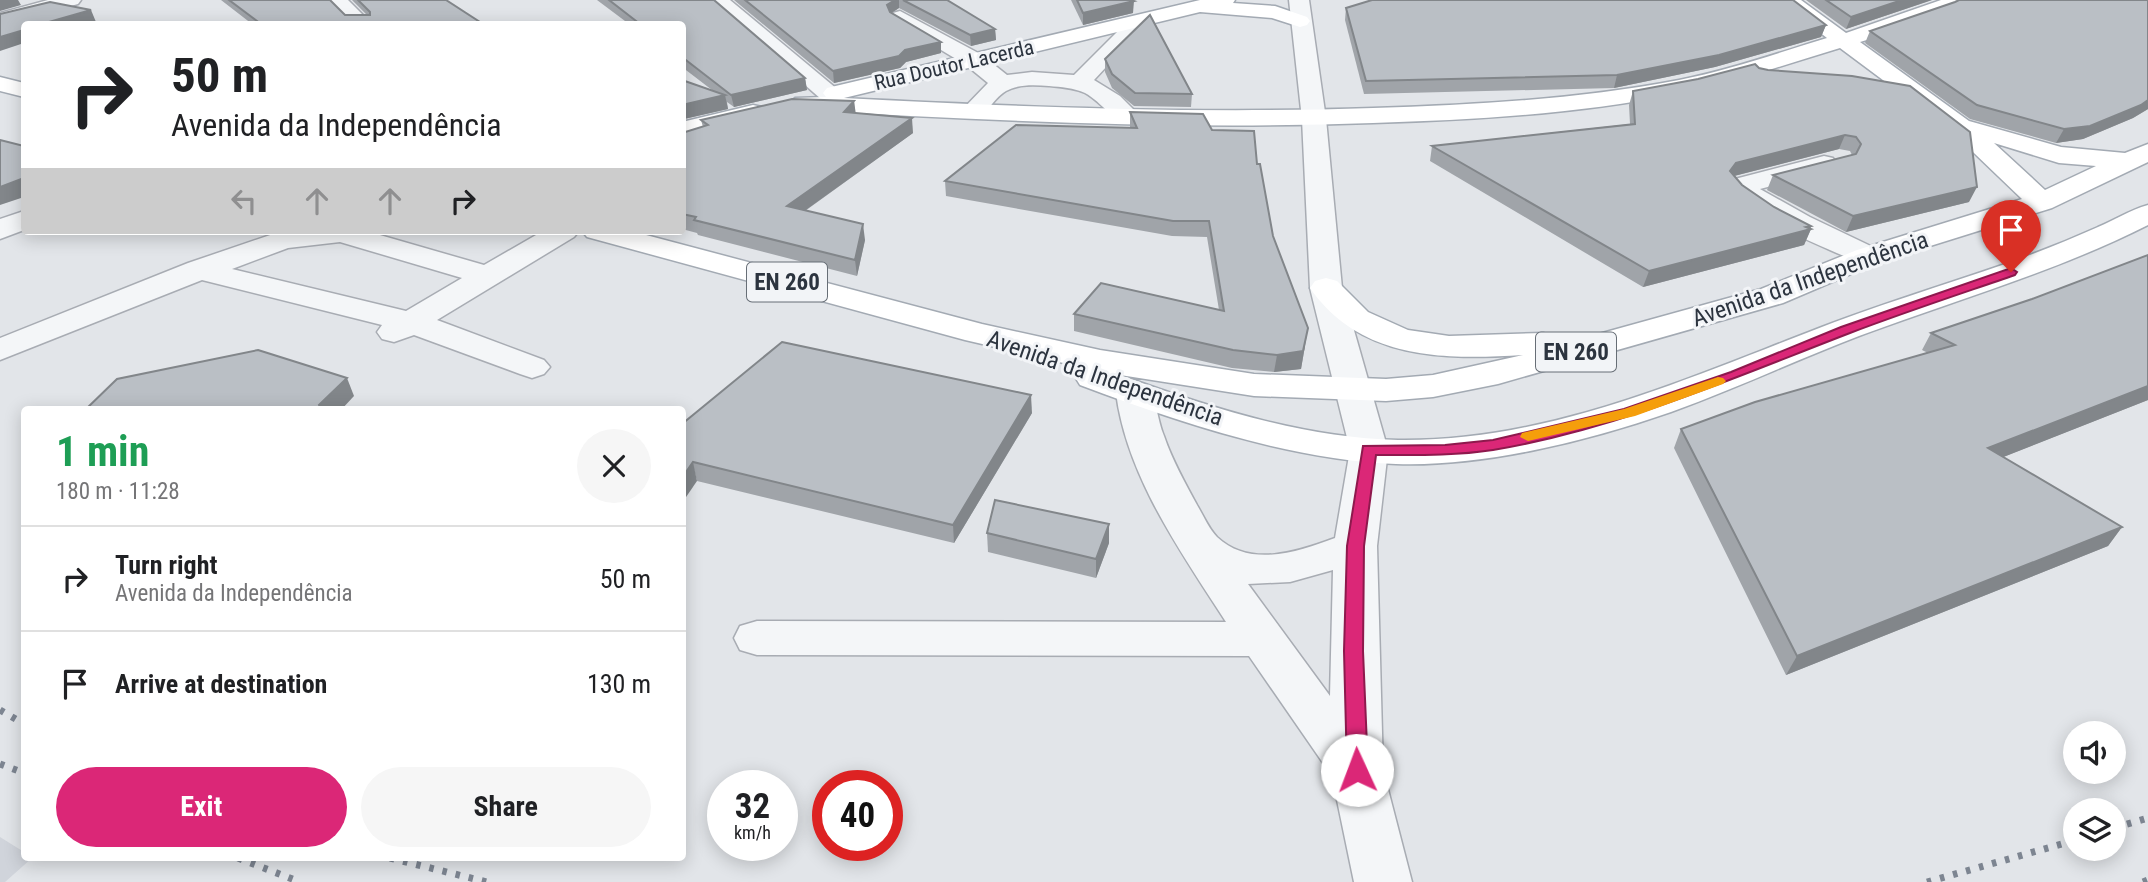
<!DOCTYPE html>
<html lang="en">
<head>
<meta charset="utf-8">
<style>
	body { margin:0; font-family:"Roboto Condensed",sans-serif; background:#f6f6f6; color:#202124; height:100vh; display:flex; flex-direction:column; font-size:26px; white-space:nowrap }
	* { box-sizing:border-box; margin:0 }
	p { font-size:23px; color:#757577 }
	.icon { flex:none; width:38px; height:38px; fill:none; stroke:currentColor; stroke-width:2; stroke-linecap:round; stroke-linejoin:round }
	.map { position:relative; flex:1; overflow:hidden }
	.panel { position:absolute; left:21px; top:406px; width:665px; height:455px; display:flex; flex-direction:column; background:#fff; border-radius:7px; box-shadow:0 4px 18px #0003 }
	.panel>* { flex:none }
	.guide { position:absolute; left:21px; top:21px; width:665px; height:214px; border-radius:7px; box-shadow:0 4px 18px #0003; background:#fff; color:#202124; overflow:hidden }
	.buttons { position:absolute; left:2063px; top:721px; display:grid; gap:14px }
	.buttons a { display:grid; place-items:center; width:63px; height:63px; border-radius:50%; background:#fff; box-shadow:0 4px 18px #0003; font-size:35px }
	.speed { position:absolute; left:707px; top:770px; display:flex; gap:14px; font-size:35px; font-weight:700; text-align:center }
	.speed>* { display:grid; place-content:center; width:91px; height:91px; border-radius:50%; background:#fff; box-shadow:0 4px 18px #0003; line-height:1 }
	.speed small { font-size:18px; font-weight:400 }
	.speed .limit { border:10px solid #d22; background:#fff; color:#111 }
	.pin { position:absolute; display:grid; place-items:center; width:60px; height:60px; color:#fff; margin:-72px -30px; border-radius:50% 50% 50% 0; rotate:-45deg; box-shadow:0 0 7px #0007 }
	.pin .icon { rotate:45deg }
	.me { position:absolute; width:77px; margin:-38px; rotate:358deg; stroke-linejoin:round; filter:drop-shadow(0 0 5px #0008) }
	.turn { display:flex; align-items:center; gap:24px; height:147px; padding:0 35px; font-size:32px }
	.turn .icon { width:91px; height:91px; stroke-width:2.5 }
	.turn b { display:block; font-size:49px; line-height:60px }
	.lanes { display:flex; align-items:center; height:66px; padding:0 35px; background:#0003; justify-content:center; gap:35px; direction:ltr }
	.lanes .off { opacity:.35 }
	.round { display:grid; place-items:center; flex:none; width:74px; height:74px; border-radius:37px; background:#f6f6f6 }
	.headline { display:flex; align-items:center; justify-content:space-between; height:119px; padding:0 35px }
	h1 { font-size:42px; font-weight:700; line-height:52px; color:#1e9e55 }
	.button { display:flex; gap:14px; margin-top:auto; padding:14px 35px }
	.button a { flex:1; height:80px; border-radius:42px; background:#db2777; color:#fff; font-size:28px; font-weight:700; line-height:80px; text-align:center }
	.button a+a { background:#f6f6f6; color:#202124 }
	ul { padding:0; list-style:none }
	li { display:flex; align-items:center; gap:21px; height:105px; padding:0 35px; border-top:2px solid #e0e0e0 }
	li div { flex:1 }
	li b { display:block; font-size:26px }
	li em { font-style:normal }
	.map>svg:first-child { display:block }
	.built { fill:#d0d4db }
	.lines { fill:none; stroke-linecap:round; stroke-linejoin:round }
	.minor-casing { stroke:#a8acb3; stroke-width:3 }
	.major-casing { stroke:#a3aab3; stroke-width:3 }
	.minor { fill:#f4f6f8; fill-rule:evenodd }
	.major { fill:#fff; fill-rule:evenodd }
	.rail { stroke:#7d8591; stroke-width:7; stroke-dasharray:4.5 9; stroke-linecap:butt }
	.wall { fill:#a0a4a9 }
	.shaded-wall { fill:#82868a }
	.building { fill:#babfc5; stroke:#82868a; stroke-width:2 }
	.route { fill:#db2777; stroke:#8e194d; stroke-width:2 }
	.slow { fill:#f59e0b }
	.labels { text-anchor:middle; stroke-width:6; stroke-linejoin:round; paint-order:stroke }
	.far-street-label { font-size:21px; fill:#2c343f; stroke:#f2f4f7 }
	.shield { fill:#f2f4f7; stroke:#676e76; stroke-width:2 }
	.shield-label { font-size:23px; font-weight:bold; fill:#2c343f }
	.street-label { font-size:24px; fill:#2c343f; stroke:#f2f4f7 }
</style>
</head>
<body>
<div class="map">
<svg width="2148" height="882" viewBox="0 0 2148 882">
	<rect width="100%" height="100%" fill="#e2e5e9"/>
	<polygon class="built" points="0,837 24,852 24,858 32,858 5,882 0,882"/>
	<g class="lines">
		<g class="minor-casing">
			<g id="minor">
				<polygon points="48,0 81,0 78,4 0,25 0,13"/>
				<polygon points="327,0 348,0 372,24 351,24"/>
				<polygon points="708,0 730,0 837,89 841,94 837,99 821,99"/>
				<path d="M1289,0H1309L1326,119L1342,288L1388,450L1377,546L1383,770L1412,882H1354L1332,776L1249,656L757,655L740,650L734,638L740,626L757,621L1226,622C1181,552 1127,477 1116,393L1121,385L1134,382L1147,385C1157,399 1157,420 1164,436C1172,460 1185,483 1197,505C1203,515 1209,529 1217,537C1250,568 1298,552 1335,538L1350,450L1310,288L1302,119ZM1333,570L1330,696L1248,584L1290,582Z"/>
				<path d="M900,11L982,55L1007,75L1032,72L1074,75L1132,17H1146L1149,21L1094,80L1120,96L1142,118L1139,123C1117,129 1104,103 1085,93C1074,88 1061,87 1049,86C1035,85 1018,84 1006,91C989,101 986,123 963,117L960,112L988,83L966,65L893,21L890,17L893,13Z"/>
				<path d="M1824,156L1833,158L1837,164L1833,170L1760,189L1810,217L1879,250L1883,256L1879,262L1868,265L1857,262C1819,244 1752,221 1727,186L1731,180Z"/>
				<polygon points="24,211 24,230 0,239 0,219"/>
				<path d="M282,231H366L484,265L543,231H579L574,237L437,320L544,360L550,367L544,374L532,378L520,374L414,335L394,342L382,339L377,332L382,325L202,280L0,360V338L188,263ZM340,242L462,278L406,311L232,269L288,248Z"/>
			</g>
		</g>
		<g class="major-casing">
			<g id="major">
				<path d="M1200,0H1235L1233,3L1275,6L1307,17L1310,21L1307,25L1300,27L1272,18L1200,12L844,98C1020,107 1197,114 1373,108C1475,105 1579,99 1679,80C1729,70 1778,53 1827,38L1778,0H1801L1846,33L1941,0H1968C1957,14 1880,36 1860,42L1969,121L2061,147L2125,153L2148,144V162L2052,208L1879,262L1783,303L1498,384L1433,397L1386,401L1254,396L1120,375C1208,407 1304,438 1398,440C1543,442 1676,383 1809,332C1874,306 1942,286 2008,263C2039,252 2069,240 2098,227C2115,220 2130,210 2148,205V225C2055,272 1956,300 1859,336C1796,360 1735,389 1671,412C1588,441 1484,467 1396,464C1291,460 1178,422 1080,385L1075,377L1080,369L1085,368L965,340L587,237L582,231H631L982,324L1100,350L1254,374L1386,379L1433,375L1523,355C1444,360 1360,360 1310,288L1315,281L1326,278L1337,281L1368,312L1408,330L1449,336L1543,333L1555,336L1560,343L1559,345L1761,289L1857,250L2022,199L1950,130L1840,48C1787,64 1732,83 1677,94C1577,114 1475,120 1373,123C1183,130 993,121 803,110L795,108L791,103L795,98L826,97L823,93L827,88ZM1994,143L2059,163L2096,166L2045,190Z"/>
				<polygon points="0,77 24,83 24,97 0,91"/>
				<polygon points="753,105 762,107 765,112 762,117 682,137 682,122"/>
			</g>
		</g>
		<use href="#minor" class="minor"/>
		<use href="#major" class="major"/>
		<g class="rail">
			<polyline points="0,710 24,724"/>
			<polyline points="0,764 24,773"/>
			<polyline points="2114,828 2148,818"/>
			<polyline points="238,858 300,882"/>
			<polyline points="390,858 487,882"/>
			<polyline points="1927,882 2076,840"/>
			<polyline points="2143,882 2148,880"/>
		</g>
	</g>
	<g class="wall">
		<polygon points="221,0 330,0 345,15 367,15 352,0 446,0 483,24 252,24"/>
		<polygon points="597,0 714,0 805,78 807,90 734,107 727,102 728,109 684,119 682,118 682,80 712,90 682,67 682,24 629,24"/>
		<polygon points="734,0 947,0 995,29 996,40 971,46 899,8 892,13 941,42 941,53 906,62 900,68 834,83"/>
		<polygon points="1071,0 1131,0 1133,13 1083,25"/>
		<polygon points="1806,0 1932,0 1846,29"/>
		<polygon points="2148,0 2148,109 2133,118 2083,139 2056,143 1970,119 1865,43 1870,31 1955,2"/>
		<polygon points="1346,8 1826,25 1821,37 1715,67 1614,88 1364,94 1345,20"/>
		<polygon points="1105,59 1192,94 1191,107 1134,106 1112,88 1105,72"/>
		<polygon points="1759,68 1969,202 1846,232 1767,190 1773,175 1852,155 1850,151 1839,149 1734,176 1742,185 1774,207 1811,226 1810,229 1811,229 1804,245 1643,287 1430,161 1432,146 1630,124 1629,105 1633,91"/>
		<polygon points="854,101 855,113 913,133 805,211 865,240 857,276 698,235 697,233 682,229 682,133 703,127 701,120"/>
		<polygon points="1130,112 1212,130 1257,164 1273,236 1305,346 1301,369 1274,372 1232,368 1074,331 1074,314 1219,310 1207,237 1172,236 946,196 945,181 1130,128"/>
		<polygon points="2032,299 2148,400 2003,457 2122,527 2108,546 1786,675 1674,448 1681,429 1928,353 1922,350 1931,333"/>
		<polygon points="1032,413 954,543 697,481 682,424"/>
		<polygon points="1109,524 1109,543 1096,578 988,552 987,533"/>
	</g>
	<g class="shaded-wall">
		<polygon points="0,0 18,0 21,5 0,11"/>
		<polygon points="895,0 899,0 899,8 888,15 887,5"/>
		<polygon points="1902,0 1932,0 1846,29 1851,17"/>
		<polygon points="1134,1 1133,13 1083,25 1083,13"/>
		<polygon points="91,10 96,22 87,24 42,24"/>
		<polygon points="1826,25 1821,37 1715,67 1614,88 1617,75"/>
		<polygon points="995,29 996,40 971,46 970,35"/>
		<polygon points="24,30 24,43 0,51 0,37"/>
		<polygon points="941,42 941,53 906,62 900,68 834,83 833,71 905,50"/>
		<polygon points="805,78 807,90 734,107 731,95"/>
		<polygon points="725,95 728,109 684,119 682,105"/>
		<polygon points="2148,100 2148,109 2133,118 2083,139 2056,143 2064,129"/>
		<polygon points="854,101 856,115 844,112"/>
		<polygon points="912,118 913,133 789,222 787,206"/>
		<polygon points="1845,135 1839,149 1730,177 1730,171 1736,163"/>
		<polygon points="24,178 24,197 0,205 0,187"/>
		<polygon points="1977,187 1969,202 1846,232 1853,216"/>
		<polygon points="863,224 865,240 857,276 855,260"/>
		<polygon points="1811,226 1810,230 1811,229 1804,245 1643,287 1649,271"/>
		<polygon points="1308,328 1301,369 1274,372 1277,355"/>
		<polygon points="347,378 354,396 341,410 321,410 319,405"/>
		<polygon points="2148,386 2148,400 1978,467 1988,448"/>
		<polygon points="1031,395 1032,413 954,543 953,525"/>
		<polygon points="693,462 697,481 682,503 682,478"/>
		<polygon points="1109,524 1109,543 1096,578 1096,559"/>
		<polygon points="2122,527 2108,546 1786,675 1797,656"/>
	</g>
	<g class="building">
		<polygon points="229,0 330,0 345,15 370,15 370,12 358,0 446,0 483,24 261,24"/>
		<polygon points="609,0 714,0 805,78 731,95 682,57 682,24 640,24"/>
		<polygon points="745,0 895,0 887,5 890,12 941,42 905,50 899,56 833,71"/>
		<polygon points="903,0 947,0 995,29 970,35"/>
		<polygon points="1077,0 1131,0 1134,1 1083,13"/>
		<polygon points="1372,0 1793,0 1826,25 1719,55 1617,75 1366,81 1346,8"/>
		<polygon points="1826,0 1902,0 1851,17"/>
		<polygon points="1959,0 2148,0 2148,100 2141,105 2090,126 2064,129 1977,105 1870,31 1955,2"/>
		<polygon points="50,2 91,10 42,24 24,24 24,30 0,37 0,14"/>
		<polygon points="1150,15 1192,94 1135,93 1112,74 1105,59"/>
		<polygon points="1755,64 1759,68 1768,70 1852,76 1910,86 1970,132 1977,187 1853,216 1773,175 1856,154 1861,144 1856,137 1845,135 1736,163 1730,171 1742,185 1774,207 1811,226 1806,227 1811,229 1649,271 1432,146 1635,124 1633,91 1698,79"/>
		<polygon points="682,80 725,95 682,105"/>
		<polygon points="792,99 854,101 844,112 912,118 787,206 863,224 855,260 694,220 696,217 682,214 682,133 708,125 701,120"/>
		<polygon points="1130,112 1203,114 1212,130 1254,131 1257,164 1260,164 1273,236 1308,328 1303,351 1277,355 1233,350 1074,314 1101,283 1224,311 1209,221 1173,221 945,181 1016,125 1137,128"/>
		<polygon points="0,140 24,146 24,178 0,187"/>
		<polygon points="2148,255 2148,386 1988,448 2122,527 1797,656 1681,429 1755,402 1955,345 1931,333 2032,299"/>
		<polygon points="782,342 1031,395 953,525 693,462 682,478 682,424"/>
		<polygon points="258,350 347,378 319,405 322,410 85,410 117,379"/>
		<polygon points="995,500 1109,524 1096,559 987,533"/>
	</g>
	<path class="route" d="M2011,268L2017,272L2015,275C1960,294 1905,312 1850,333C1733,378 1618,429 1493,450C1454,456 1415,455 1376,455L1364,546L1363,651L1368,770L1365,777L1357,779L1350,777L1347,770L1344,651L1347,546L1363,446L1445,445L1493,440L1624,409L1731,372L1841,327Z"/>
	<polygon class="slow" points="1718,377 1723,378 1726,381 1723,384 1635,416 1528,441 1520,437 1522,433 1624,409"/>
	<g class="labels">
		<g class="far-street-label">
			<text transform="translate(954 65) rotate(-13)" y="7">Rua Doutor Lacerda</text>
		</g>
		<g class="shield">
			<rect x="747" y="262.5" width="80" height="39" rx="5"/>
			<rect x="1536" y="332.5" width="80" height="39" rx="5"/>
		</g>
		<g class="shield-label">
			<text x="787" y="290">EN 260</text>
			<text x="1576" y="360">EN 260</text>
		</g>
		<g class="street-label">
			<text transform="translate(1810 279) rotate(-19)" y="8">Avenida da Independência</text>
			<text transform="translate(1105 378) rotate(19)" y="8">Avenida da Independência</text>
		</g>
	</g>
</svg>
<div class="buttons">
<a><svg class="icon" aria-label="sound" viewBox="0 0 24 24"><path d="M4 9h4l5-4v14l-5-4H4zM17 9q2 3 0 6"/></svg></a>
<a><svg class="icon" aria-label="layers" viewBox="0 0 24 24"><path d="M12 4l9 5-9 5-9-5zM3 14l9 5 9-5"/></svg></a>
</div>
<div class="speed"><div>32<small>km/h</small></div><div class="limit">40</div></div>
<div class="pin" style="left:2011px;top:272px;background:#d93025"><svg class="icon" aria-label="arrive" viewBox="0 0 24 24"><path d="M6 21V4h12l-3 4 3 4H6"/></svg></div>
<svg class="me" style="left:1357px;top:770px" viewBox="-20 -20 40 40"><circle r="19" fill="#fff"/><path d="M0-13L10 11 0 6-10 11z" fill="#db2777"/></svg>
<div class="guide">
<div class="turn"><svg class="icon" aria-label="right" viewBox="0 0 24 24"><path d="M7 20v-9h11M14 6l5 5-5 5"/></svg><div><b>50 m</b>Avenida da Independência</div></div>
<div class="lanes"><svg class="icon off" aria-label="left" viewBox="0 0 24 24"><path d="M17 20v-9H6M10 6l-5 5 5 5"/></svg><svg class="icon off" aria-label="ahead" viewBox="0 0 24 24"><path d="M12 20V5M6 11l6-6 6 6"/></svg><svg class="icon off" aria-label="ahead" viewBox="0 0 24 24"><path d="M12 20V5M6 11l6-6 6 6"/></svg><svg class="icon" aria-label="right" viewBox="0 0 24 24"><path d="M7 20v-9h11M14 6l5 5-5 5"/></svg></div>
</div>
<section class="panel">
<div class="headline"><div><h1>1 min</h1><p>180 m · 11:28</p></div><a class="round"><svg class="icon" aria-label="close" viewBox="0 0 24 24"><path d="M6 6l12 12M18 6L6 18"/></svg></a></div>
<ul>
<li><svg class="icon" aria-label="right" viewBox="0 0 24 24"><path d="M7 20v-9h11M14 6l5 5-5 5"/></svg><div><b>Turn right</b><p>Avenida da Independência</p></div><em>50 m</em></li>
<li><svg class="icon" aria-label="arrive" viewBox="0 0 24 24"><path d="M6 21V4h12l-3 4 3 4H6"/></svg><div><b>Arrive at destination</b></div><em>130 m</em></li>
</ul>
<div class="button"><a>Exit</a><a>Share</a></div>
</section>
</div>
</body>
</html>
